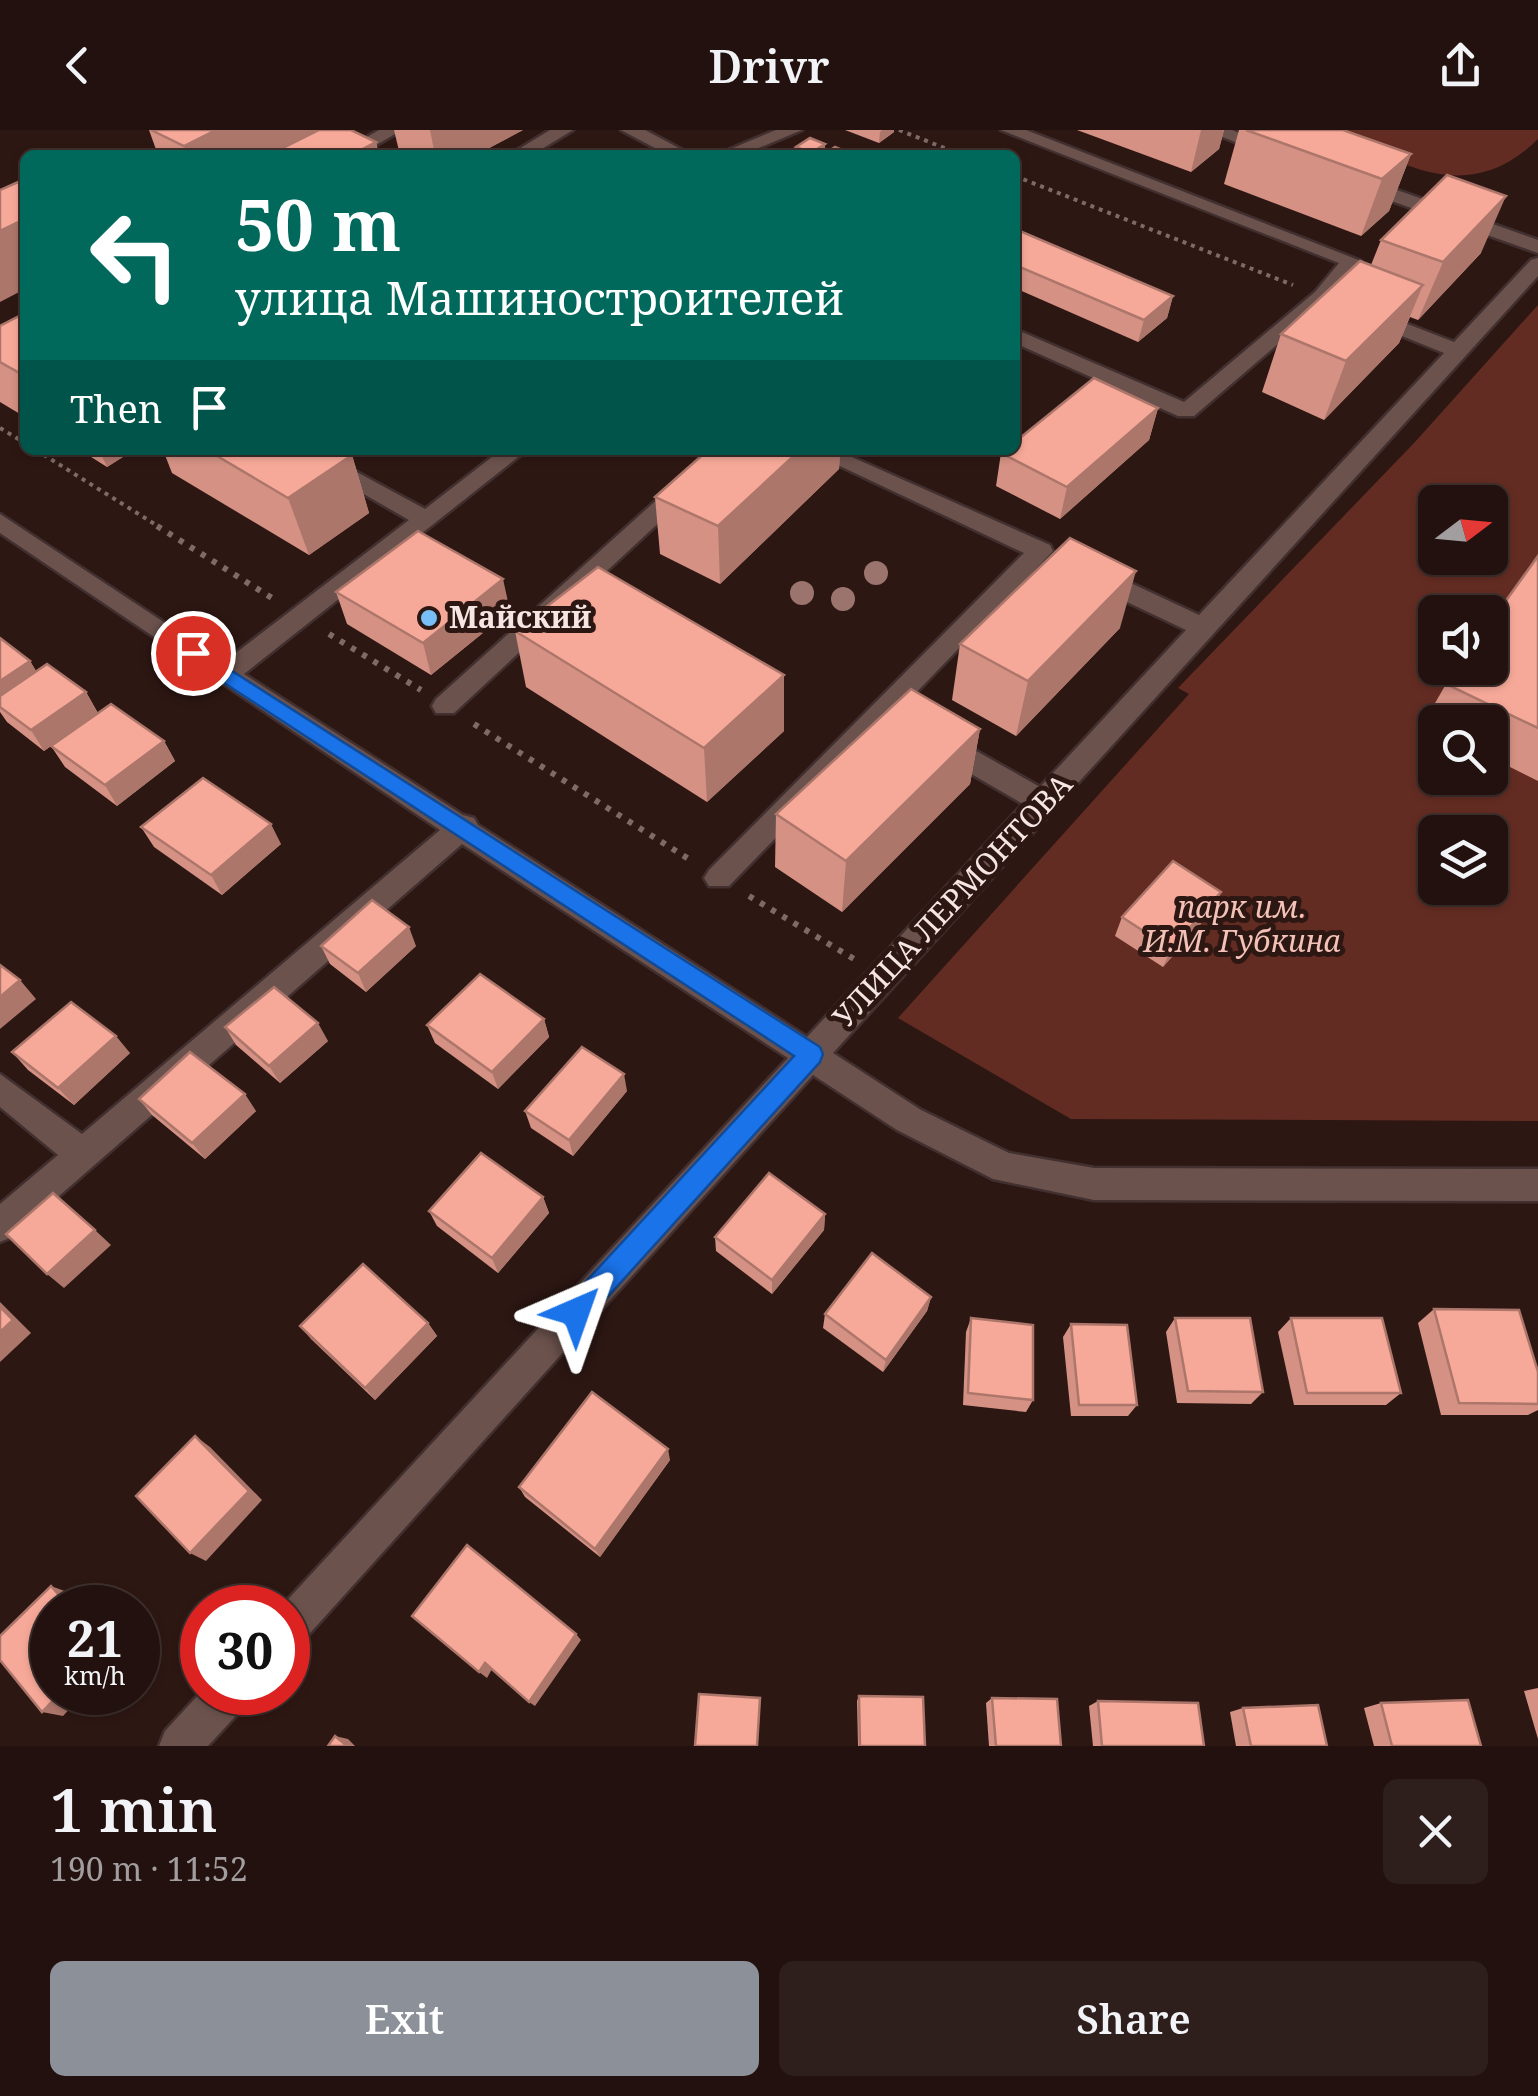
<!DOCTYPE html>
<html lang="en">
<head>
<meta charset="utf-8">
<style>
	body { margin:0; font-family:"Noto Serif",serif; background:#2e1f1c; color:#f1f3f6; height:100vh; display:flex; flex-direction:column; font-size:38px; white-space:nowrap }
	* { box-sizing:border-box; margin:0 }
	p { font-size:32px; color:#a29d9e }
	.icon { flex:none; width:55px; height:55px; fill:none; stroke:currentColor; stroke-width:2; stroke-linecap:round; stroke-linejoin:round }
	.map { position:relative; height:1616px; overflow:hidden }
	.drawer { display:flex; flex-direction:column; background:#22110e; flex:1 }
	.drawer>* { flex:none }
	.guide { position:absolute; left:20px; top:20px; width:1000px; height:305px; border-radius:15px; box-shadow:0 2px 8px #0004,0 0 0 2px #3f312e; background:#00695c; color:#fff; overflow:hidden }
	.needle { width:65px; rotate:74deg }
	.fabs { position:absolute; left:1418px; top:355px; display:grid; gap:20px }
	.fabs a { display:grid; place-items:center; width:90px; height:90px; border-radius:15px; background:#22110e; box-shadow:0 2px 8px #0004,0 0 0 2px #3f312e; font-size:50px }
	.speed { position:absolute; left:30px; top:1455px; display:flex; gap:20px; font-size:50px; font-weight:700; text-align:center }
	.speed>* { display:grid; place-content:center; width:130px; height:130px; border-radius:50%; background:#22110e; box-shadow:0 2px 8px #0004,0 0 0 2px #3f312e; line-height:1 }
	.speed small { font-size:25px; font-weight:400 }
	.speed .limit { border:15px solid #d22; background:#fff; color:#111 }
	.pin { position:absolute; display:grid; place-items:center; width:85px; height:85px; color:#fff; margin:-42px; border:5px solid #fff; border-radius:50%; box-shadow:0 2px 10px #0007 }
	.me { position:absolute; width:110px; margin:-55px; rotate:43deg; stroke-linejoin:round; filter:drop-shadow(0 0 8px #0008) }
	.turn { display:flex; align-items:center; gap:35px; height:210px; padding:0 50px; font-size:45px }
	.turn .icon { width:130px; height:130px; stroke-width:2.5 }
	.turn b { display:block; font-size:70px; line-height:85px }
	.then { display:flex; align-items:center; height:95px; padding:0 50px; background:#0003; gap:20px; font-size:38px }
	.round { display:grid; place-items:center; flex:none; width:105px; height:105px; border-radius:15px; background:#2e1f1c }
	.headline { display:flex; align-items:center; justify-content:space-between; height:170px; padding:0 50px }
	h1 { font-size:60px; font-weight:600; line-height:75px }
	.cta { display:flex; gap:20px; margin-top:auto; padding:20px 50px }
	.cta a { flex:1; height:115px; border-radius:15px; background:#8c9099; color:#fff; font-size:40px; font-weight:600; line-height:115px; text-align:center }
	.cta a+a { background:#2e1f1c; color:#f1f3f6 }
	header { display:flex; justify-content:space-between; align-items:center; height:130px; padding:0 50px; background:#22110e; font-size:45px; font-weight:600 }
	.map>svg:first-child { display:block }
	.green { fill:#632c22; fill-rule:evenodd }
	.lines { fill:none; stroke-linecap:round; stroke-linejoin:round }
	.minor-casing { stroke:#41302f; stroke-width:5 }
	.path-far1 { stroke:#7e6a67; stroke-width:4; stroke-dasharray:4 5; stroke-linecap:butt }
	.path { stroke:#7e6a67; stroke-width:6; stroke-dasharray:5 8; stroke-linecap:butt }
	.minor { fill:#6c524d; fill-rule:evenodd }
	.tree { fill:#9a746d }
	.wall { fill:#d49184 }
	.shaded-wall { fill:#ad766b }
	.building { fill:#f7a999; stroke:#ad766b; stroke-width:2.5 }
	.route { fill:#1a73e8; stroke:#114b97; stroke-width:2.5 }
	.poi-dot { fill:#76c0f7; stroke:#2d1713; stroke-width:4 }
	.labels { text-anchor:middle; stroke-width:10; stroke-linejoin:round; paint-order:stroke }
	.poi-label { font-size:30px; font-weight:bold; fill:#f6e6e3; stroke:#2d1713; text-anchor:start }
	.street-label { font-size:30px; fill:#f6e6e3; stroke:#2d1713 }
	.park-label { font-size:30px; font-style:italic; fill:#f3c1b6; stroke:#2d1713 }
</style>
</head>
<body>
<header><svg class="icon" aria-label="back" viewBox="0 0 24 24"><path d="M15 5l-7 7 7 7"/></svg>Drivr<svg class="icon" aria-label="share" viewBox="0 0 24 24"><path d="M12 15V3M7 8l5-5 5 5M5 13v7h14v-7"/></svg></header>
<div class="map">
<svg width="1538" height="1616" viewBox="0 0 1538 1616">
	<rect width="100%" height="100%" fill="#2d1713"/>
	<g class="green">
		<path d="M1339,0H1538V9C1473,74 1405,40 1339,0Z"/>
		<path d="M1538,175V991L1071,989L898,888L1189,564L1178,558L1415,312ZM1435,372H1490V428H1435ZM1435,482H1490V538H1435ZM1435,592H1490V648H1435ZM1435,702H1490V758H1435Z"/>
	</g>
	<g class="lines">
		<g class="minor-casing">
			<g id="minor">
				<polygon points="379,0 402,0 359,25 336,25"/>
				<polygon points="550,0 573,0 532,25 509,25"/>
				<polygon points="621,0 645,0 692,25 668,25"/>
				<polygon points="776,0 802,0 742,25 716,25"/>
				<polygon points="1001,0 1026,0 1361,131 1329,170 1194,286 1178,286 1015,213 1015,199 1184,272 1315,162 1339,133"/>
				<polygon points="1206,0 1232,0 1282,21 1266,25"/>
				<polygon points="1352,49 1366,49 1538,110 1538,123 1352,57"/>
				<polygon points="1538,128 1538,146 833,923 921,980 1009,1023 1094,1038 1538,1039 1538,1071 1094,1070 993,1049 897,1000 813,945 302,1512 288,1518 288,1478 280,1478 788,928 462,714 12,1107 0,1112 0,1074 58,1025 0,977 0,944 82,1004 440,700 0,403 0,384 224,532 409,390 287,320 316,320 425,379 501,320 527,320 244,544 463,685 474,688 478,695 807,907 1023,674 928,619 924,612 928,605 948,605 1040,657 1186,500 1085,452 1082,446 1085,440 1103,440 1199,485 1444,223 1360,189 1360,181 1374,181 1454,212 1531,130"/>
				<polygon points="712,320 737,320 454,583 436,583 432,576 436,569"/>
				<polygon points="806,320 836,320 1050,415 1053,421 729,756 709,756 704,748 709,740 1024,423"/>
				<polygon points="202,1561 249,1562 244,1577 208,1616 159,1616 165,1601"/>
			</g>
		</g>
		<g class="path-far1">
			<polyline points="899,0 962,25"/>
			<polyline points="1015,46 1293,155"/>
			<polyline points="0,298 25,313"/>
			<polyline points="36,320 161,398"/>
		</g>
		<g class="path">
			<polyline points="157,396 272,468"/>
			<polyline points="329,504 421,560"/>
			<polyline points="474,594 692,731"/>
			<polyline points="749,766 854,829"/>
		</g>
		<use href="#minor" class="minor"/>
	</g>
	<g class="tree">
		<circle cx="876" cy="443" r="12"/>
		<circle cx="802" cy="463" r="12"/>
		<circle cx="843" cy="469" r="12"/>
	</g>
	<g class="wall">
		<polygon points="149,0 351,0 376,12 379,25 158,25"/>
		<polygon points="394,0 523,0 476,25 400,25"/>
		<polygon points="845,0 894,0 894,2 879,13"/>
		<polygon points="1077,0 1224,0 1219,19 1191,42"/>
		<polygon points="1239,0 1343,0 1411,24 1389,81 1361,106 1224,54"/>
		<polygon points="825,14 825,23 854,25 796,25 796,17"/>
		<polygon points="1015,99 1173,166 1167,188 1138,212 1015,158"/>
		<polygon points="1381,110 1481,123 1418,190 1410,187 1399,213 1324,290 1262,262 1281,204 1371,135"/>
		<polygon points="25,183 25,287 0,272 0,196"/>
		<polygon points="1158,278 1149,310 1060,389 996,356 1001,323"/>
		<polygon points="80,320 134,320 107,337"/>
		<polygon points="163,320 344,320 352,325 369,383 309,425 172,343"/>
		<polygon points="708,320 840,320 839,339 720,454 660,424 655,367"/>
		<polygon points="1538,426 1538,651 1490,627 1490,592 1435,592 1435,600 1423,594 1446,554"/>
		<polygon points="336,462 510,481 431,545 347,494"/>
		<polygon points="1120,498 1016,606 952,570 960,514"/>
		<polygon points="515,501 784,545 784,601 707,672 526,557"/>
		<polygon points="0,508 30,531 36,541 86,562 98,583 164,611 175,631 117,676 65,637 51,616 75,599 44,621 7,592 0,582"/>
		<polygon points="980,599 970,654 842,782 775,737 776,684"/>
		<polygon points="141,697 281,714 222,765 154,717"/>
		<polygon points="1221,762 1212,781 1163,837 1115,806 1122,787"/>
		<polygon points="321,816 416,816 366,862 330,834"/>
		<polygon points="544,889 549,907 498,959 435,913 427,895"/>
		<polygon points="225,897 328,911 280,953 236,915"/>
		<polygon points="12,922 130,923 74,975 28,940"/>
		<polygon points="627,961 573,1026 531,998 525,981"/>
		<polygon points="139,969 256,981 205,1029 152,985"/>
		<polygon points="543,1067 549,1083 498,1143 437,1096 429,1081"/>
		<polygon points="825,1084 824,1100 772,1164 716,1121 715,1107"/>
		<polygon points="931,1167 927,1181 883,1242 823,1198 825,1184"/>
		<polygon points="1434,1179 1538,1242 1538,1280 1528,1285 1441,1285 1418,1193"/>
		<polygon points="971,1188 1033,1270 1026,1282 963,1275 966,1202"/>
		<polygon points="1175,1188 1263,1262 1251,1274 1177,1273 1166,1202"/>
		<polygon points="1291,1188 1401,1263 1386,1275 1294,1275 1278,1202"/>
		<polygon points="428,1193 437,1206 375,1270 311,1209 300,1196"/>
		<polygon points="1071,1194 1137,1275 1128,1286 1071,1286 1063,1207"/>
		<polygon points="670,1330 600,1427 525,1367 519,1357"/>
		<polygon points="1538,1558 1538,1609 1524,1561"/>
		<polygon points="859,1566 925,1616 858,1616 857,1571"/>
		<polygon points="992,1568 1061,1616 989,1616 986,1573"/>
		<polygon points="1098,1571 1204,1616 1093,1616 1089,1576"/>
		<polygon points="1381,1573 1481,1616 1374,1616 1364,1578"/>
		<polygon points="1243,1578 1327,1616 1236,1616 1230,1582"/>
	</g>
	<g class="shaded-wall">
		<polygon points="216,0 329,0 297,25 187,25 184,16"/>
		<polygon points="430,0 523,0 476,25 435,25"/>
		<polygon points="882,0 894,0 894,2 879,13 880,2"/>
		<polygon points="1201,0 1224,0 1219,19 1191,42"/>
		<polygon points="376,12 379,25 351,25"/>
		<polygon points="825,14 825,24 812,23"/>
		<polygon points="1411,24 1389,81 1361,106 1382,49"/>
		<polygon points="1506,66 1481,123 1418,190 1443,132"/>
		<polygon points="25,89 25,159 0,172 0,101"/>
		<polygon points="1423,155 1399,213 1324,290 1346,231"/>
		<polygon points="1173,166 1167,188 1138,212 1144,190"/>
		<polygon points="1158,278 1149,310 1060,389 1067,357"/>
		<polygon points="99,320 134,320 107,337"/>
		<polygon points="800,320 840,320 839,339 720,454 718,396"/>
		<polygon points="352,325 369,383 309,425 288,368"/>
		<polygon points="1136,441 1120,498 1016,606 1028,551"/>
		<polygon points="503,449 510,481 431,545 423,513"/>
		<polygon points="30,531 43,553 0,577 0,551"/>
		<polygon points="784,545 784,601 707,672 704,618"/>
		<polygon points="86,562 98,584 44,621 31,600"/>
		<polygon points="980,599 970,654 842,782 846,731"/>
		<polygon points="164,611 175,631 117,676 105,655"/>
		<polygon points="271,694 281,714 222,765 211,745"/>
		<polygon points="1221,762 1212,781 1163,837 1171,819"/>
		<polygon points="409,797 416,816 366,862 358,843"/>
		<polygon points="20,850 36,869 0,899 0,867"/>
		<polygon points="544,889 549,907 498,959 492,942"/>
		<polygon points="318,893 328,911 280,953 269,936"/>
		<polygon points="116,906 130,923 74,975 58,958"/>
		<polygon points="624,944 627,961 573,1026 569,1010"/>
		<polygon points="245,964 256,981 205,1029 192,1013"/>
		<polygon points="543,1067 549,1083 498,1143 492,1128"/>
		<polygon points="825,1084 824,1100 772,1164 772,1150"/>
		<polygon points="95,1100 111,1115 64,1158 47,1144"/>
		<polygon points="931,1167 927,1181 883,1242 886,1230"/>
		<polygon points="0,1172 31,1203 0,1232"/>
		<polygon points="428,1193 437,1206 375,1270 365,1258"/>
		<polygon points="195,1306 210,1317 262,1370 206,1431 190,1423"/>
		<polygon points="668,1319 670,1330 600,1427 595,1419"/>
		<polygon points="51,1456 70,1463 82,1478 70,1478"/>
		<polygon points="576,1504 581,1510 535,1576 529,1572"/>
		<polygon points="485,1533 492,1539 487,1548 479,1542"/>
		<polygon points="61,1562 85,1562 63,1586 42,1582"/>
		<polygon points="335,1606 348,1609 355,1616 347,1616"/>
	</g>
	<g class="building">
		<polygon points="151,0 216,0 184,16"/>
		<polygon points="319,0 351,0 376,12 351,25 269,25"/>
		<polygon points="1246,0 1343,0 1411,24 1382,49"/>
		<polygon points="810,8 825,14 814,21 809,22 796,17"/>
		<polygon points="835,17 854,25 804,25 812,20 823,25"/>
		<polygon points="1447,45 1506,66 1443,132 1381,110"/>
		<polygon points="25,49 25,89 0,101 0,60"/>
		<polygon points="1015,99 1173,166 1144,190 1015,135"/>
		<polygon points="1360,131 1423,155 1346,231 1281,204"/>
		<polygon points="25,183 25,246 0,232 0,196"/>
		<polygon points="1094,248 1158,278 1067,357 1001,323 1006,320 1015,320 1015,312"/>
		<polygon points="207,320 344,320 352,325 288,368"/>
		<polygon points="708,320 800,320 718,396 655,367"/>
		<polygon points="418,401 503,449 423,513 336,462"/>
		<polygon points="1070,408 1136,441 1028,551 960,514"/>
		<polygon points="1538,426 1538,598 1446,554 1458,538 1490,538 1490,493"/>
		<polygon points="598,437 784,545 704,618 515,501"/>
		<polygon points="0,508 30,531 0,551"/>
		<polygon points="47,534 86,562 31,600 0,577 0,566"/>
		<polygon points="911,559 980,599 846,731 776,684"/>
		<polygon points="111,574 164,611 105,655 51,616"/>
		<polygon points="203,648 271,694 211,745 141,697"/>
		<polygon points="1173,731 1221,762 1171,819 1122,787"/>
		<polygon points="372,770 409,797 358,843 321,816"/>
		<polygon points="0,835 20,850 0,867"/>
		<polygon points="480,844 544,889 492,942 427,895"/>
		<polygon points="274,857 318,893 269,936 225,897"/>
		<polygon points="71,872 116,906 58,958 12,922"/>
		<polygon points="582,917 624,944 569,1010 525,981"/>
		<polygon points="190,922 245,964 192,1013 139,969"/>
		<polygon points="481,1023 543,1067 492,1128 429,1081"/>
		<polygon points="769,1043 825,1084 772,1150 715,1107"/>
		<polygon points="53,1063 95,1100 47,1144 6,1104"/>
		<polygon points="872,1123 931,1167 886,1230 825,1184"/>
		<polygon points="363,1134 428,1193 365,1258 300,1196"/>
		<polygon points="0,1177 13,1190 0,1202"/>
		<polygon points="1434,1179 1519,1180 1538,1242 1538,1274 1459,1273"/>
		<polygon points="971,1188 1033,1195 1033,1270 968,1263"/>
		<polygon points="1175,1188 1250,1188 1263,1262 1188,1261"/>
		<polygon points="1291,1188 1382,1188 1401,1263 1307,1263"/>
		<polygon points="1071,1194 1127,1195 1137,1275 1079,1275"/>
		<polygon points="592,1262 668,1319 595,1419 519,1357"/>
		<polygon points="195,1306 249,1361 190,1423 136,1366"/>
		<polygon points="467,1415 576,1504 529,1572 485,1533 479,1542 412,1486"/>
		<polygon points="51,1456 70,1478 52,1478 52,1562 61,1562 42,1582 0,1530 0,1506"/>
		<polygon points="699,1564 760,1568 757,1616 695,1616"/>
		<polygon points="859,1566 923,1567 925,1616 860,1616"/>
		<polygon points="992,1568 1057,1569 1061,1616 996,1616"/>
		<polygon points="1468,1570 1481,1616 1392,1616 1381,1573"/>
		<polygon points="1098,1571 1198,1573 1204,1616 1102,1616"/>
		<polygon points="1318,1575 1327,1616 1251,1616 1243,1578"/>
		<polygon points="335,1606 347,1616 328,1616"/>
	</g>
	<polygon class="route" points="193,516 820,917 823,924 820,932 585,1192 576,1196 566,1192 562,1182 566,1173 794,926 186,528 183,523"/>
	<circle class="poi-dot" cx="429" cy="488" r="10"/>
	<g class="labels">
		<g class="poi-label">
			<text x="449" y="498">Майский</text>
		</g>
		<g class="street-label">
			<text transform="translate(953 771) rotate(-47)" y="10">УЛИЦА ЛЕРМОНТОВА</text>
		</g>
		<g class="park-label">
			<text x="1242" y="788">парк им.<tspan x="1242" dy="34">И.М. Губкина</tspan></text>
		</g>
	</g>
</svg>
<div class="fabs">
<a><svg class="needle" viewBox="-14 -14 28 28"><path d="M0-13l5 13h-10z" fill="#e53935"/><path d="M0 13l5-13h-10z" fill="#a29d9e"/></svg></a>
<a><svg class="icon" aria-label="sound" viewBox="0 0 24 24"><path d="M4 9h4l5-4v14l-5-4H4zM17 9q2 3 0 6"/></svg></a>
<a><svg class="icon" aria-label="search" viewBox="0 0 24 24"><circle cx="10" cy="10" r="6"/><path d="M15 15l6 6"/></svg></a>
<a><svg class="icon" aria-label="layers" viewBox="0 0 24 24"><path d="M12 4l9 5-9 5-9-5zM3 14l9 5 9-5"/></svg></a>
</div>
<div class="speed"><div>21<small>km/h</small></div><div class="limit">30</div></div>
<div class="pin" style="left:193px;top:523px;background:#d93025"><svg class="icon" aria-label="arrive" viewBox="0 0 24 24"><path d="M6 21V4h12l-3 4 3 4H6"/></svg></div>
<svg class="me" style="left:576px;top:1182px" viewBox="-20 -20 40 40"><path d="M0-17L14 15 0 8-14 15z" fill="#1a73e8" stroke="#fff" stroke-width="4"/></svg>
<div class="guide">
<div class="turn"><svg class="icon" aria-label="left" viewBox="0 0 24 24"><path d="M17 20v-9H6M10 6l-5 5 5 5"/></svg><div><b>50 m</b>улица Машиностроителей</div></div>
<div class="then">Then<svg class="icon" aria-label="arrive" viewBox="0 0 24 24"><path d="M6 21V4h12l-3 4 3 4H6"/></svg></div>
</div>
</div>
<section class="drawer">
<div class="headline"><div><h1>1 min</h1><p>190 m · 11:52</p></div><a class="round"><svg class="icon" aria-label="close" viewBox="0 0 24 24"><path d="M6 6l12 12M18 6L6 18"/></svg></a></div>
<div class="cta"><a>Exit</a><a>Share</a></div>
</section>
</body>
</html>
